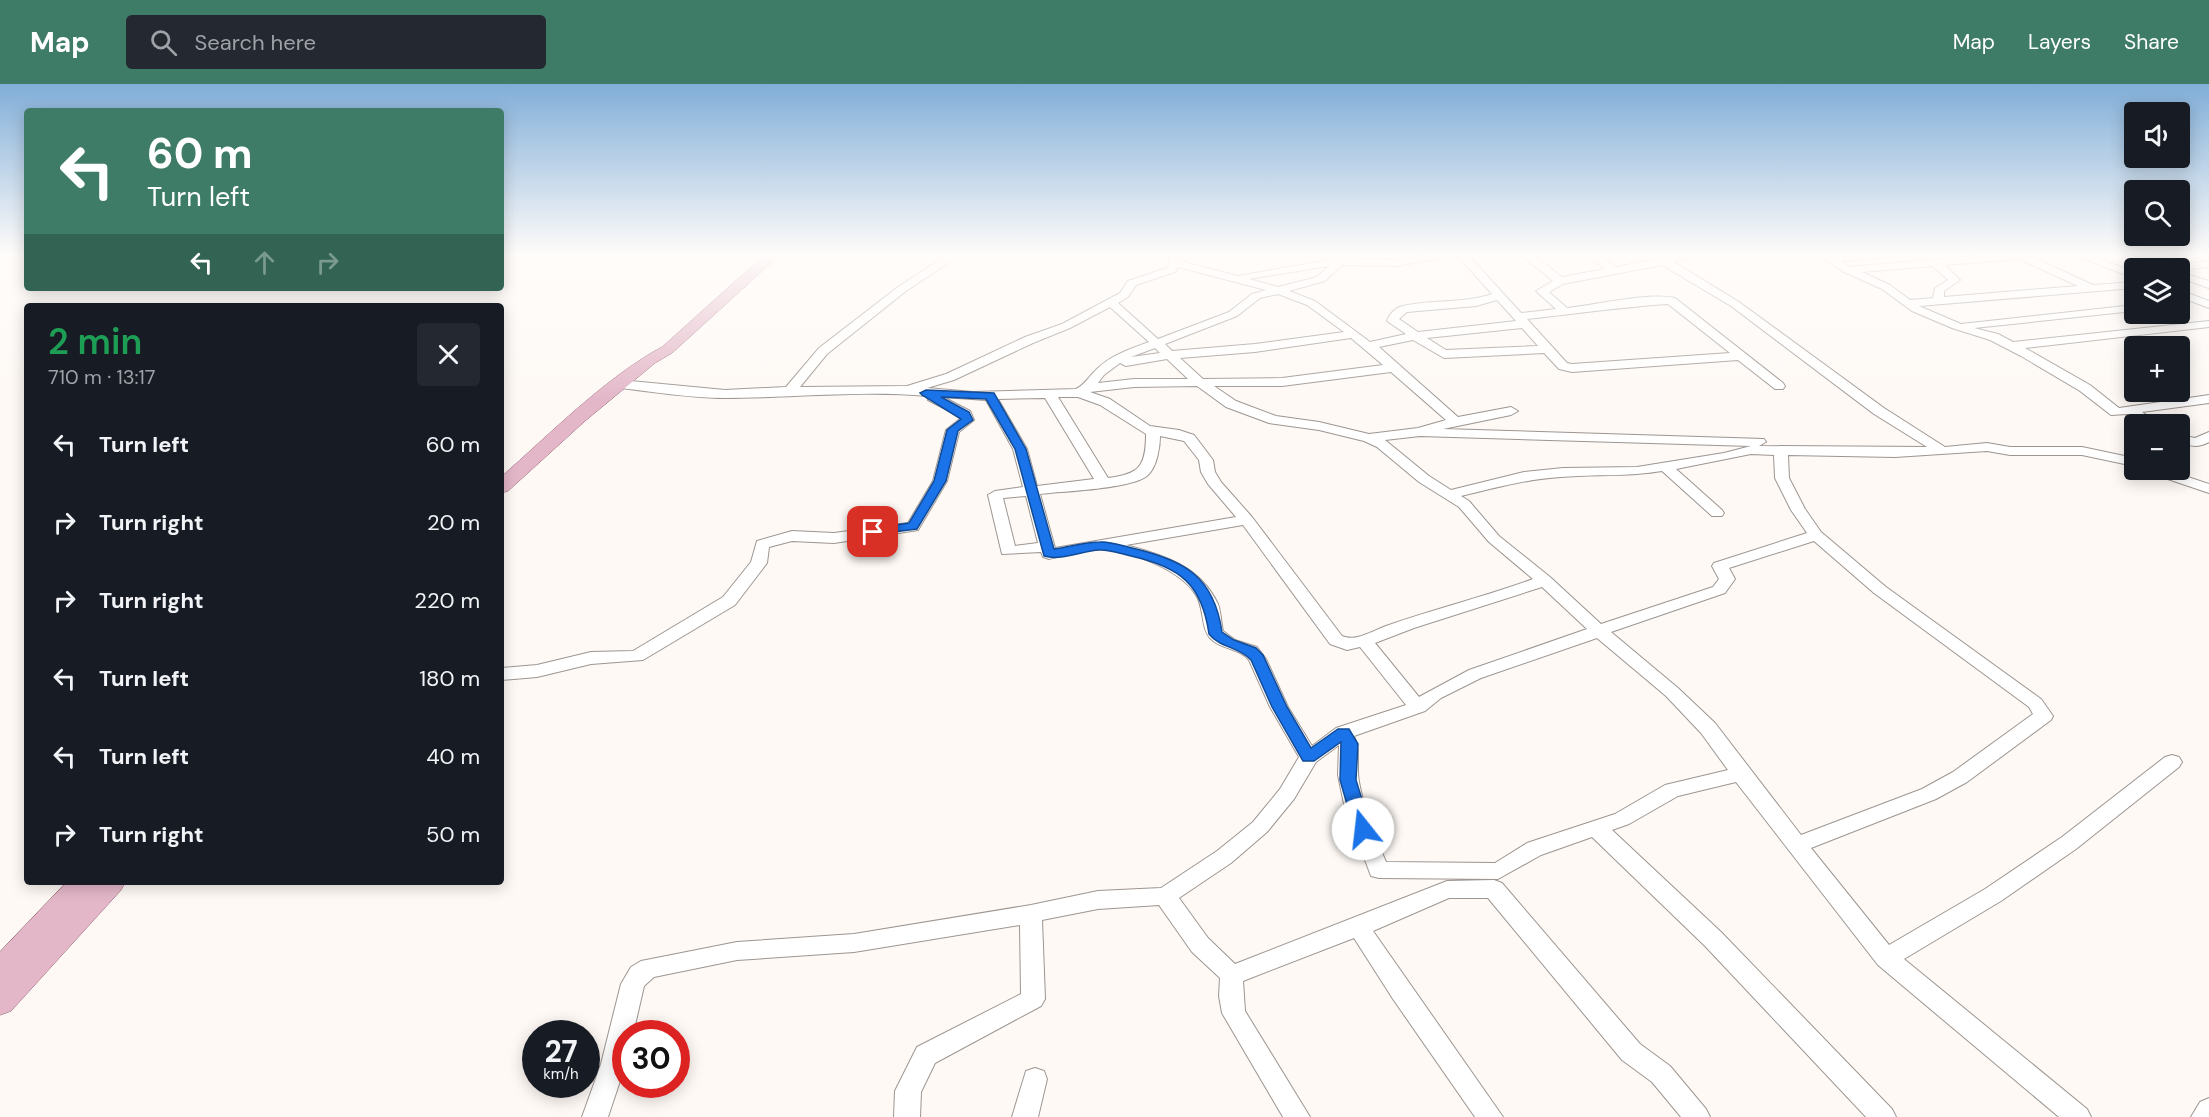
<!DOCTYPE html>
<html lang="en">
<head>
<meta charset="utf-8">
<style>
	body { margin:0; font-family:"DM Sans",sans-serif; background:#242831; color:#f1f3f6; height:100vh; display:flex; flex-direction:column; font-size:22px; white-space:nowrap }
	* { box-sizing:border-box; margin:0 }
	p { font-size:20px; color:#9ea1a6 }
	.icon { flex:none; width:33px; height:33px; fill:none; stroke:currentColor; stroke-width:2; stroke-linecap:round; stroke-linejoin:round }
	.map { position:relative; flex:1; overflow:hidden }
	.sheet { position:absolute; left:24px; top:219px; width:480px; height:582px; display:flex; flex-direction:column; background:#171b24; border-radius:6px; box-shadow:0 3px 15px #0003 }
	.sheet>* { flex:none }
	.banner { position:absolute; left:24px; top:24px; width:480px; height:183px; border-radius:6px; box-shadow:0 3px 15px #0003; background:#3f7c68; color:#fff; overflow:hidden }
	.fabs { position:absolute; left:2124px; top:18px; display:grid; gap:12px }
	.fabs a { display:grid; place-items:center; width:66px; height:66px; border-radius:6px; background:#171b24; box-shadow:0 3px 15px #0003; font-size:30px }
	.speed { position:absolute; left:522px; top:936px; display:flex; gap:12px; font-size:30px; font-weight:700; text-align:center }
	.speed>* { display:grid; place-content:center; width:78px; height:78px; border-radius:50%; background:#171b24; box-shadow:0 3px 15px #0003; line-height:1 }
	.speed small { font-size:15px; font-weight:400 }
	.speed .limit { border:9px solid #d22; background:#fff; color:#111 }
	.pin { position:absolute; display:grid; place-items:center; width:51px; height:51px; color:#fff; margin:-26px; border-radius:12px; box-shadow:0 3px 9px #0006 }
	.me { position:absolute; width:66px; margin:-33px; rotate:344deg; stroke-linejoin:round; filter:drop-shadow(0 0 4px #0008) }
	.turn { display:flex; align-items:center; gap:21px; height:126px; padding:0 24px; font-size:27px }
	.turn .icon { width:78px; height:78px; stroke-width:2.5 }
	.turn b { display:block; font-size:42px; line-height:51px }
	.lanes { display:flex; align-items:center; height:57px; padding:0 24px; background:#0003; justify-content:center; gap:30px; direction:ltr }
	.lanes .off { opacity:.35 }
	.round { display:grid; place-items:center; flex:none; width:63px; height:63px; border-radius:6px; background:#242831 }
	.overview { display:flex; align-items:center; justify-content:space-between; height:102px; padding:0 24px }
	h1 { font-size:36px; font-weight:600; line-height:45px; color:#1e9e55 }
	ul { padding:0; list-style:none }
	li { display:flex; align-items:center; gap:18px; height:78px; padding:0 24px }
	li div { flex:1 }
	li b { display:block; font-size:22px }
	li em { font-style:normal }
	header { display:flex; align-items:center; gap:36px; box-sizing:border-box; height:84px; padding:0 30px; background:#3f7c68; color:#fff }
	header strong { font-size:28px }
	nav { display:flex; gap:33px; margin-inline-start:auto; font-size:21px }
	.search { width:420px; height:54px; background:#242831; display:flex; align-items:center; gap:15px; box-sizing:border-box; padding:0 21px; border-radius:6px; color:#9ea1a6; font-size:22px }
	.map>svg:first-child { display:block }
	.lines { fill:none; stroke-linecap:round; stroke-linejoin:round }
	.minor-casing { stroke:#9d9590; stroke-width:2 }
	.major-casing { stroke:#916072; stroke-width:1 }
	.minor { fill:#fff; fill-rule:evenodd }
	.major { fill:#e3b7c8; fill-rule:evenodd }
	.route { fill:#1a73e8; stroke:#114b97; stroke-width:1.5 }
</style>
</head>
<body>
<header>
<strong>Map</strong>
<div class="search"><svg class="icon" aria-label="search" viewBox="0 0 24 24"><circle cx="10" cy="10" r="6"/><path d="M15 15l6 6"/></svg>Search here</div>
<nav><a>Map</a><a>Layers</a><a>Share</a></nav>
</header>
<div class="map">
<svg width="2209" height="1033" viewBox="0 0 2209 1033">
	<rect width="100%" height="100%" fill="#fef9f5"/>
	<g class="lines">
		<g class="minor-casing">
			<g id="minor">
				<path d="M947,171H960L906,207L827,270L800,303L907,302L946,290L1025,253L1062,240L1120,209L1128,197L1167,184L1170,179L1168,171H1178L1180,177L1238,192L1340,174L1397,176L1427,171H1457L1397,182L1342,181L1325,197L1289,207L1315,217L1370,258L1406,250L1387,237C1389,230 1396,223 1403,222C1432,215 1463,220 1492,210L1457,171H1468L1521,229L1556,225L1536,207L1553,197L1521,171H1533L1562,193L1605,185L1586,171H1599L1616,183L1677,171H1701L1674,178L1739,218L1884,324L1945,363L1987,359L2010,363H2082L2134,374V382L2082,371H2010L1987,367L1895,373L1788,371L1789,394L1805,425L1821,448L1886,503L2041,615L2053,632L2051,636L1967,698L1936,715L1811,764L1889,861L1985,805L2062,753L2165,673L2172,671L2179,673L2182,678L2179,683L2076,765L2001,817L1904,875L2087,1025L2091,1033H2059L1878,881L1736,698L1678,712L1629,740L1612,746L1721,848L1892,1025L1896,1033H1866L1705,862L1592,753L1541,771L1498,795L1379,794L1371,792L1344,720L1338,691L1339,661L1316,678L1294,715L1267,748L1231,779L1179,814L1208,854L1235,880L1447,797L1494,796L1502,799L1640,960L1670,982L1706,1025L1710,1033H1681L1652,998L1622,976L1488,814H1449L1373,847L1503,1033H1475L1393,915L1354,854L1243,897L1245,927L1310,1033H1283L1222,929L1219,912L1220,894L1192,868L1159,821L1098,825L1042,836L1045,915L1041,922L935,979L921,1008L920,1033H894L895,1007L917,963L1021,910L1020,841L854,868L737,876L654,893L644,902L633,950H626V979L608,1033H582L601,980L621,900L631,883L641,877L737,858L854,850L1031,821L1098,807L1161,804L1217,767L1253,738L1280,705L1299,673L1270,623L1249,576C1240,564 1221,566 1210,554C1201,544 1204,523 1196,511C1180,485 1132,468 1104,465C1089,464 1064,472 1049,475L1043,473L1041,468L1002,470L988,411L995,407L1023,403L1013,365L986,316L943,313L970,327L974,336L959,348L947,397L918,446L834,459L792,457L769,463L767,479L735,521L643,576L591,580L537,593L501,596V584L537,581L591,568L633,567L723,513L751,478L757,457L792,447L834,449L908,439L933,397L946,346L960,335L959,332L928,316L927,312C860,306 793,314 725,314C690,314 655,308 620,304L614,300L620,296L725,306L786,303L819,264L898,203ZM1662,181L1731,222L1874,330L1927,363L1759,362L1766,358L1764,355L1443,345L1511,331L1518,327L1511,323L1458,333L1379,263L1413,256L1444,274L1544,269L1559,285L1572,288L1738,276L1775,305H1783L1785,302L1783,299L1675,214C1647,208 1597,221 1567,224L1549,208L1563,200ZM1329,182L1317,193L1278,203L1249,195ZM1178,183L1266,206L1252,210L1229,228L1158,255L1118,219L1128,213L1136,201L1175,188ZM1278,210L1307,221L1344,248L1255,260L1172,267L1165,260L1237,232L1260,214ZM1497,216L1516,237L1418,248L1399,235L1407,228L1476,222ZM1668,220L1730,269L1572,280L1567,279L1527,235C1574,230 1621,223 1668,220ZM1110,223L1149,258C1130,265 1111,271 1097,285C1089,292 1086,300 1076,305L973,308L927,304L954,296L1033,259L1070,244ZM1522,244L1538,262L1446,266L1427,254ZM1351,254L1383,281L1282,294L1203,295L1180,274L1255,268ZM1155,264L1160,269L1131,273ZM1167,275L1188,295H1134L1098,299L1104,291L1120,279L1126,282ZM1391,288L1446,336L1418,344L1369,350L1319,338L1276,332L1236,317L1214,302H1282ZM1197,302L1226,323L1269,339L1319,346L1364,357L1377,363L1419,398L1459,423L1489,458L1533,495C1484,513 1434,525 1386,542C1372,547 1356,558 1342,552L1252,433L1221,398L1215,388L1213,376L1194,351L1179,346L1150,342L1110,315L1090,308L1134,303ZM1058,313H1078L1100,321L1146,350C1146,383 1139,390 1108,394ZM1045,314L1094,395L1037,402L1027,365L998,315ZM1160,352L1184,357L1199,376L1201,388L1208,400L1236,433L1055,464L1040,410C1064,407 1133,405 1148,391C1157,383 1160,363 1160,352ZM1420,352L1751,362L1724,369L1637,383L1563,384L1524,388L1451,406L1429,392L1385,356ZM1751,370L1774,371L1775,394L1791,426L1807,449L1714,479L1712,482L1719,495L1713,503L1601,540L1550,493L1499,452L1469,417L1461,412C1495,404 1527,395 1561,393C1595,390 1628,393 1662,387L1712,432H1722L1724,429L1722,426L1676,385ZM1026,412L1038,459L1015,462L1003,414ZM1243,441L1330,560L1347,566L1360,563L1406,621L1336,644L1312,662L1288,623L1266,575L1257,563L1235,556L1223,547C1221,538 1221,528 1218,520C1200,482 1163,471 1126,461ZM1814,457L1874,509L2029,623L2033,630L1953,688L1922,705L1801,751L1715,639L1678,604L1611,548L1725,509L1735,495L1729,484ZM1542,503L1587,545L1469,586L1419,613L1375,559L1414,544ZM1597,554L1666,612L1701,649L1728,686L1665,701L1615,730L1527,759L1495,779L1386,778C1375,752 1364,726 1359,698C1356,682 1361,667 1354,652L1425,627L1441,614L1481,594Z"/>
				<path d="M1819,171H1889L1884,174L1841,177L1850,183L1986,171H2034L2032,173L2093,201L2134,198V204L1919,222L1961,240L2134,221V227L1974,244L1998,250L2013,258L2209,237V243L2025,264L2090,301L2119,324L2209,311V319L2142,328L2159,340H2144L2127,330L2111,331L2080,307L2021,272L1990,256L1952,244L1912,227L1882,205L1844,188ZM2019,175L2078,202L1944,213V207L1960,196L1945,181ZM1933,182L1948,196L1935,204L1933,214L1910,216L1890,201L1862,188Z"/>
				<polygon points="2074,171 2090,171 2134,188 2134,194"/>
				<path d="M2123,171H2138L2164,183L2209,177V183C2181,186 2148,190 2123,171Z"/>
				<polygon points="2180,188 2209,197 2209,204 2180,194"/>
				<polygon points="2180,206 2209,217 2209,224 2180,213"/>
				<path d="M2209,348V358C2198,364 2192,362 2180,359V351L2195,354Z"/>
				<polygon points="2148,386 2167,386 2209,400 2209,409 2150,389"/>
				<polygon points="1035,984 1044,987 1047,995 1038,1033 1012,1033 1026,987"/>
				<polygon points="2209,1014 2209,1033 2191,1033 2200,1018"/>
			</g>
		</g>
		<g class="major-casing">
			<g id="major">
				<path d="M765,171H780L672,269L655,279L585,337L508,407L501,409V393C549,351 606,293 662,263Z"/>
				<polygon points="67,798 125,798 121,806 11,927 0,931 0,868"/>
			</g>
		</g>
		<use href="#minor" class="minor"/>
		<use href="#major" class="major"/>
	</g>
	<linearGradient id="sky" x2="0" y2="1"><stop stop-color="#81aed8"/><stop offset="0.54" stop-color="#fffcfa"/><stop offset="1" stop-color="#fffcfa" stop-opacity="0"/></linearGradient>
	<rect width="2209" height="316" fill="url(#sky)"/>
	<path class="route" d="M926,306L994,309L1026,365L1054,465C1069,463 1085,458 1100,458C1110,457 1122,462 1132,464C1184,476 1214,492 1222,548L1234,556L1256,564L1263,571L1287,623L1311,664L1338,645H1349L1358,660L1356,696L1371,745L1369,750L1363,752L1357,750L1354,745L1340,696L1341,658L1314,677H1303L1272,623L1251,576C1240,563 1220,564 1209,550C1202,500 1180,483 1131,472C1121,470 1109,465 1099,466C1082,467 1061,477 1044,472L1015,365L986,315L941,313L969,328L973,336L958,347L946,397L917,445L869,451L867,448L869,445L909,439L934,397L947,346L961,335L922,311L920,309Z"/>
</svg>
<div class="fabs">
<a><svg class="icon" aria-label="sound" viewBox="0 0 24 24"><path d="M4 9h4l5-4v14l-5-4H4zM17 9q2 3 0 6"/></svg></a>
<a><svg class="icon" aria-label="search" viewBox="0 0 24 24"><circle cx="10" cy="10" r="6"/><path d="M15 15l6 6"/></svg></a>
<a><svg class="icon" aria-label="layers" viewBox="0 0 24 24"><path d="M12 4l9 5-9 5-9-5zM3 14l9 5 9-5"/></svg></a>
<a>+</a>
<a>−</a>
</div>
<div class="speed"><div>27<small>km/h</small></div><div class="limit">30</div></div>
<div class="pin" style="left:873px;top:448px;background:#d93025"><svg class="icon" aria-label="arrive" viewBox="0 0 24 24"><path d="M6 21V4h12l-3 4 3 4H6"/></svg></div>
<svg class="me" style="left:1363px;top:745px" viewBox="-20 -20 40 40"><circle r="19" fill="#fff"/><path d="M0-13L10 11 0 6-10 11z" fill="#1a73e8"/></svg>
<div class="banner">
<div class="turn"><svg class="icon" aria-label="left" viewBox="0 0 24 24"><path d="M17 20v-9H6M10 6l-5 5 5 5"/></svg><div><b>60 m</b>Turn left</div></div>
<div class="lanes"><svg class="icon" aria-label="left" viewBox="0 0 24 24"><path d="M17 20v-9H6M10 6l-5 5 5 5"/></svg><svg class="icon off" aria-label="ahead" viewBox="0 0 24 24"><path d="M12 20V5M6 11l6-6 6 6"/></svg><svg class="icon off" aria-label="right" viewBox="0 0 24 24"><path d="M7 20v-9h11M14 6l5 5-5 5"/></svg></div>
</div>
<section class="sheet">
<div class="overview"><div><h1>2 min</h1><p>710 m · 13:17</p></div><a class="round"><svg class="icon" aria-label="close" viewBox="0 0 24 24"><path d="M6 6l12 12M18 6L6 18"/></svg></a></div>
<ul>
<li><svg class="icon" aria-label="left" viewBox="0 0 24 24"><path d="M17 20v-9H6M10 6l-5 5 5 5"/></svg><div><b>Turn left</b></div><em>60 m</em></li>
<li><svg class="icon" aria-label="right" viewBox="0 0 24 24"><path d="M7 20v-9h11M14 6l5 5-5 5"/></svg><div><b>Turn right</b></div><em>20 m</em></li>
<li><svg class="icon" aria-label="right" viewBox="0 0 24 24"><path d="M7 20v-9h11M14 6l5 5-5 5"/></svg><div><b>Turn right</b></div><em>220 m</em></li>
<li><svg class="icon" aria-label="left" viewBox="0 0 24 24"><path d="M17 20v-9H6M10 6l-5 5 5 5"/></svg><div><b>Turn left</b></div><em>180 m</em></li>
<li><svg class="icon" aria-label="left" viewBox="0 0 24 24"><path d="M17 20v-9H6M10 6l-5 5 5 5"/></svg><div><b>Turn left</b></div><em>40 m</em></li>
<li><svg class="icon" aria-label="right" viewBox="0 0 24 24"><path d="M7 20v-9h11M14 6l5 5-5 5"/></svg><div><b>Turn right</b></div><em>50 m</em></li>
</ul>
</section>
</div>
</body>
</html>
